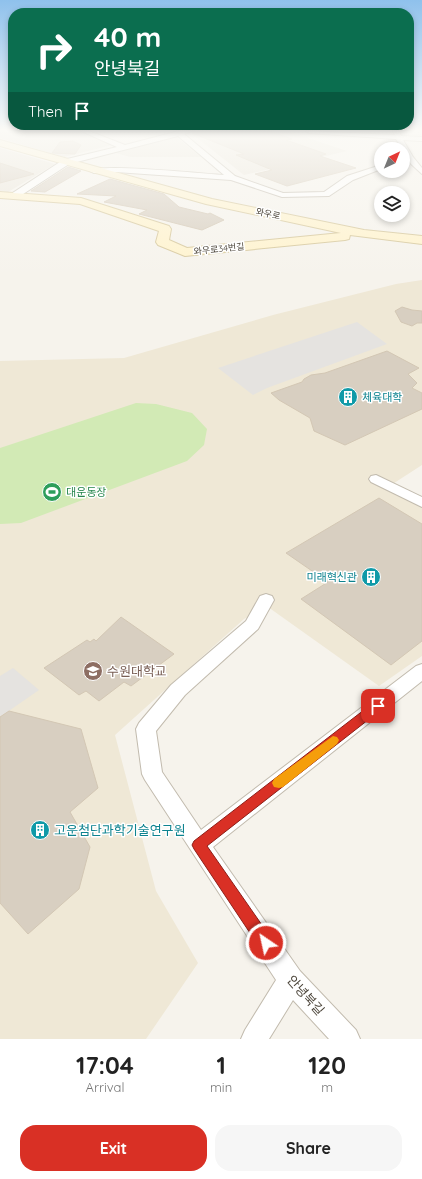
<!DOCTYPE html>
<html lang="en">
<head>
<meta charset="utf-8">
<style>
	body { margin:0; font-family:Quicksand,"Noto Sans KR",sans-serif; background:#f6f6f6; color:#222; height:100vh; display:flex; flex-direction:column; font-size:15px; white-space:nowrap }
	* { box-sizing:border-box; margin:0 }
	p { font-size:13px; color:#767676 }
	.icon { flex:none; width:22px; height:22px; fill:none; stroke:currentColor; stroke-width:2; stroke-linecap:round; stroke-linejoin:round }
	.map { position:relative; height:1039px; overflow:hidden }
	.details { display:flex; flex-direction:column; background:#fff; flex:1 }
	.details>* { flex:none }
	.guide { position:absolute; left:8px; top:8px; width:406px; height:122px; border-radius:16px; box-shadow:0 2px 6px #0003; background:#0b6e4f; color:#fff; overflow:hidden }
	.needle { width:26px; rotate:43deg }
	.tools { position:absolute; left:374px; top:142px; display:grid; gap:8px }
	.tools a { display:grid; place-items:center; width:36px; height:36px; border-radius:50%; background:#fff; box-shadow:0 2px 6px #0003; font-size:20px }
	.pin { position:absolute; display:grid; place-items:center; width:34px; height:34px; color:#fff; margin:-17px; border-radius:8px; box-shadow:0 2px 6px #0006 }
	.me { position:absolute; width:44px; margin:-22px; rotate:326deg; stroke-linejoin:round; filter:drop-shadow(0 0 3px #0008) }
	.turn { display:flex; align-items:center; gap:14px; height:84px; padding:0 20px; font-size:18px }
	.turn .icon { width:52px; height:52px; stroke-width:2.5 }
	.turn b { display:block; font-size:28px; line-height:34px }
	.then { display:flex; align-items:center; height:38px; padding:0 20px; background:#0003; gap:8px; font-size:15px }
	.eta { display:flex; justify-content:space-evenly; align-items:center; height:68px; text-align:center }
	.eta b { font-size:24px; font-weight:700; line-height:28px }
	.action { display:flex; gap:8px; margin-top:auto; padding:8px 20px }
	.action a { flex:1; height:46px; border-radius:16px; background:#d93025; color:#fff; font-size:16px; font-weight:700; line-height:46px; text-align:center }
	.action a+a { background:#f6f6f6; color:#222 }
	.map>svg:first-child { display:block }
	.residential { fill:#eae5da }
	.education { fill:#efe8d6 }
	.green { fill:#d2eab5 }
	.parking { fill:#e5e3e0 }
	.building { fill:#d8cfc1; stroke:#d3c7b4 }
	.lines { fill:none; stroke-linecap:round; stroke-linejoin:round }
	.street-casing { stroke:#c2bbae; stroke-width:2 }
	.secondary-casing { stroke:#d6c79b; stroke-width:2 }
	.street { fill:#fff; fill-rule:evenodd }
	.secondary { fill:#fff3cd; fill-rule:evenodd }
	.route { fill:#d93025; stroke:#8d1f18 }
	.slow { fill:#f59e0b }
	.labels { text-anchor:middle; stroke-width:3; stroke-linejoin:round; paint-order:stroke }
	.far-street-label { font-size:9px; fill:#4b4439; stroke:#fff }
	.culture-label { font-size:11px; fill:#0d838f; stroke:#fff; text-anchor:start }
	.leisure-label { font-size:11px; fill:#27864d; stroke:#fff; text-anchor:start }
	.near-education-label { font-size:13px; fill:#785e54; stroke:#fff; text-anchor:start }
	.near-culture-label { font-size:13px; fill:#0d838f; stroke:#fff; text-anchor:start }
	.near-street-label { font-size:13px; fill:#4b4439; stroke:#fff }
</style>
</head>
<body>
<div class="map">
<svg width="422" height="1039" viewBox="0 0 422 1039">
	<rect width="100%" height="100%" fill="#f6f3ec"/>
	<g class="residential">
		<polygon points="0,131 75,131 112,145 64,157 0,138"/>
		<polygon points="208,131 287,131 347,151 244,175 192,134"/>
		<polygon points="176,137 201,157 130,157 116,153"/>
		<polygon points="0,148 55,164 8,192 0,191"/>
	</g>
	<polygon class="education" points="422,280 422,465 388,487 422,508 422,656 379,686 268,607 244,619 115,735 156,891 198,963 146,1039 0,1039 0,361 124,358 273,315 396,284"/>
	<polygon class="green" points="136,403 156,404 192,413 207,429 204,445 187,461 21,523 0,524 0,448"/>
	<g class="parking">
		<polygon points="357,322 387,344 267,388 253,395 218,368"/>
		<polygon points="13,668 39,690 0,717 0,676"/>
	</g>
	<g class="building">
		<polygon points="193,131 269,131 292,139 286,140 326,154 320,156 356,168 287,186 255,174 272,170 236,155 244,154 192,133"/>
		<polygon points="73,141 81,145 75,154 52,153 60,142"/>
		<polygon points="0,163 34,174 0,183"/>
		<polygon points="68,167 81,171 45,192 31,191"/>
		<polygon points="110,179 164,194 179,207 208,214 210,213 224,220 202,230 139,214 147,210 104,202 116,196 77,194"/>
		<polygon points="402,307 412,310 422,311 422,323 417,323 412,326 401,322 395,311"/>
		<polygon points="387,351 419,368 408,374 417,383 412,388 422,393 422,409 345,445 314,431 310,418 279,400 271,393 302,382 304,379 311,375 325,373"/>
		<polygon points="379,498 422,524 422,641 391,665 301,599 328,582 286,553"/>
		<polygon points="121,617 174,654 131,686 124,682 99,701 86,691 79,695 44,668 87,640 90,642 94,639 96,641"/>
		<polygon points="9,711 81,729 98,788 70,812 90,847 79,889 28,934 0,903 0,717"/>
	</g>
	<g class="lines">
		<g class="street-casing">
			<g id="street">
				<path d="M81,131H89L125,145L179,131H192L184,134L235,176L283,193L324,192L347,176L381,165V169L353,180L329,196L282,197L231,180L116,172L94,173L90,171C100,163 205,174 224,175L178,136L69,164L17,198H11V194L63,160L117,147Z"/>
				<polygon points="306,131 395,135 393,131 399,131 401,136 422,137 422,141 403,140 413,157 422,168 422,174 411,164 396,139 309,133"/>
				<polygon points="376,475 422,497 422,507 371,482 369,479 371,476"/>
				<polygon points="266,594 272,596 274,600 258,629 185,695 156,731 162,772 201,830 416,666 422,664 422,681 213,847 300,971 356,1030 360,1039 329,1039 293,1000 269,1039 241,1039 245,1030 276,980 145,780 142,774 136,729 139,723 171,685 246,621 260,596"/>
			</g>
		</g>
		<g class="secondary-casing">
			<polygon id="secondary" points="0,140 212,199 364,230 422,236 422,244 350,235 349,239 345,240 185,256 158,245 156,242 159,231 80,204 0,198 0,192 81,198 169,226 171,229 169,240 187,248 341,233 206,204 0,146"/>
		</g>
		<use href="#street" class="street"/>
		<use href="#secondary" class="secondary"/>
	</g>
	<linearGradient id="sky" x2="0" y2="1"><stop stop-color="#8fc1ec"/><stop offset="0.47" stop-color="#fbfaf6"/><stop offset="1" stop-color="#fbfaf6" stop-opacity="0"/></linearGradient>
	<rect width="422" height="276" fill="url(#sky)"/>
	<polygon class="route" points="378,701 382,703 383,706 382,709 207,846 271,938 273,943 271,948 266,951 260,948 194,849 192,845 194,841 373,703"/>
	<polygon class="slow" points="333,736 337,737 339,740 337,744 283,787 279,788 274,787 272,783 274,779"/>
	<defs>
		<g id="building-disc" transform="scale(1)"><circle r="9.5" fill="#0f9aa8" stroke="#fff"/><path d="M-4-6H4V6H1V3H-1V6H-4ZM-2.5-4.3h1.7v1.8h-1.7ZM.8-4.3h1.7v1.8H.8ZM-2.5-1h1.7V.8h-1.7ZM.8-1h1.7V.8H.8Z" fill="#fff"/></g>
		<g id="stadium-disc" transform="scale(1)"><circle r="9.5" fill="#2e9e5b" stroke="#fff"/><path d="M0-5a6.5 5 0 1 0 0 10a6.5 5 0 1 0 0-10ZM-3.5-1.8h7v3.6h-7Z" fill="#fff"/></g>
		<g id="university-disc" transform="scale(1)"><circle r="9.5" fill="#8d6e63" stroke="#fff"/><path d="M0-5L7-2L0 1L-7-2ZM-4 1L0 2.5L4 1V4Q0 6-4 4Z" fill="#fff"/></g>
	</defs>
	<g fill-rule="evenodd">
		<use href="#building-disc" x="348" y="397"/>
		<use href="#stadium-disc" x="52" y="492"/>
		<use href="#building-disc" x="371" y="577"/>
		<use href="#university-disc" x="93" y="671"/>
		<use href="#building-disc" x="40" y="830"/>
	</g>
	<g class="labels">
		<g class="far-street-label">
			<text transform="translate(268 214) rotate(12)" y="3">와우로</text>
			<text transform="translate(219 249) rotate(-6)" y="3">와우로34번길</text>
		</g>
		<g class="culture-label">
			<text x="362" y="401">체육대학</text>
			<text x="357" y="581" text-anchor="end">미래혁신관</text>
		</g>
		<g class="leisure-label">
			<text x="66" y="496">대운동장</text>
		</g>
		<g class="near-education-label">
			<text x="107" y="676">수원대학교</text>
		</g>
		<g class="near-culture-label">
			<text x="54" y="835">고운첨단과학기술연구원</text>
		</g>
		<g class="near-street-label">
			<text transform="translate(306 995) rotate(48)" y="5">안녕북길</text>
		</g>
	</g>
</svg>
<div class="tools">
<a><svg class="needle" viewBox="-14 -14 28 28"><path d="M0-13l5 13h-10z" fill="#e53935"/><path d="M0 13l5-13h-10z" fill="#767676"/></svg></a>
<a><svg class="icon" aria-label="layers" viewBox="0 0 24 24"><path d="M12 4l9 5-9 5-9-5zM3 14l9 5 9-5"/></svg></a>
</div>
<div class="pin" style="left:378px;top:706px;background:#d93025"><svg class="icon" aria-label="arrive" viewBox="0 0 24 24"><path d="M6 21V4h12l-3 4 3 4H6"/></svg></div>
<svg class="me" style="left:266px;top:943px" viewBox="-20 -20 40 40"><circle r="17" fill="#d93025" stroke="#fff" stroke-width="3"/><path d="M0-11L8 9 0 5-8 9z" fill="#fff"/></svg>
<div class="guide">
<div class="turn"><svg class="icon" aria-label="right" viewBox="0 0 24 24"><path d="M7 20v-9h11M14 6l5 5-5 5"/></svg><div><b>40 m</b>안녕북길</div></div>
<div class="then">Then<svg class="icon" aria-label="arrive" viewBox="0 0 24 24"><path d="M6 21V4h12l-3 4 3 4H6"/></svg></div>
</div>
</div>
<section class="details">
<div class="eta">
<div><b>17:04</b><p>Arrival</p></div>
<div><b>1</b><p>min</p></div>
<div><b>120</b><p>m</p></div>
</div>
<div class="action"><a>Exit</a><a>Share</a></div>
</section>
</body>
</html>
